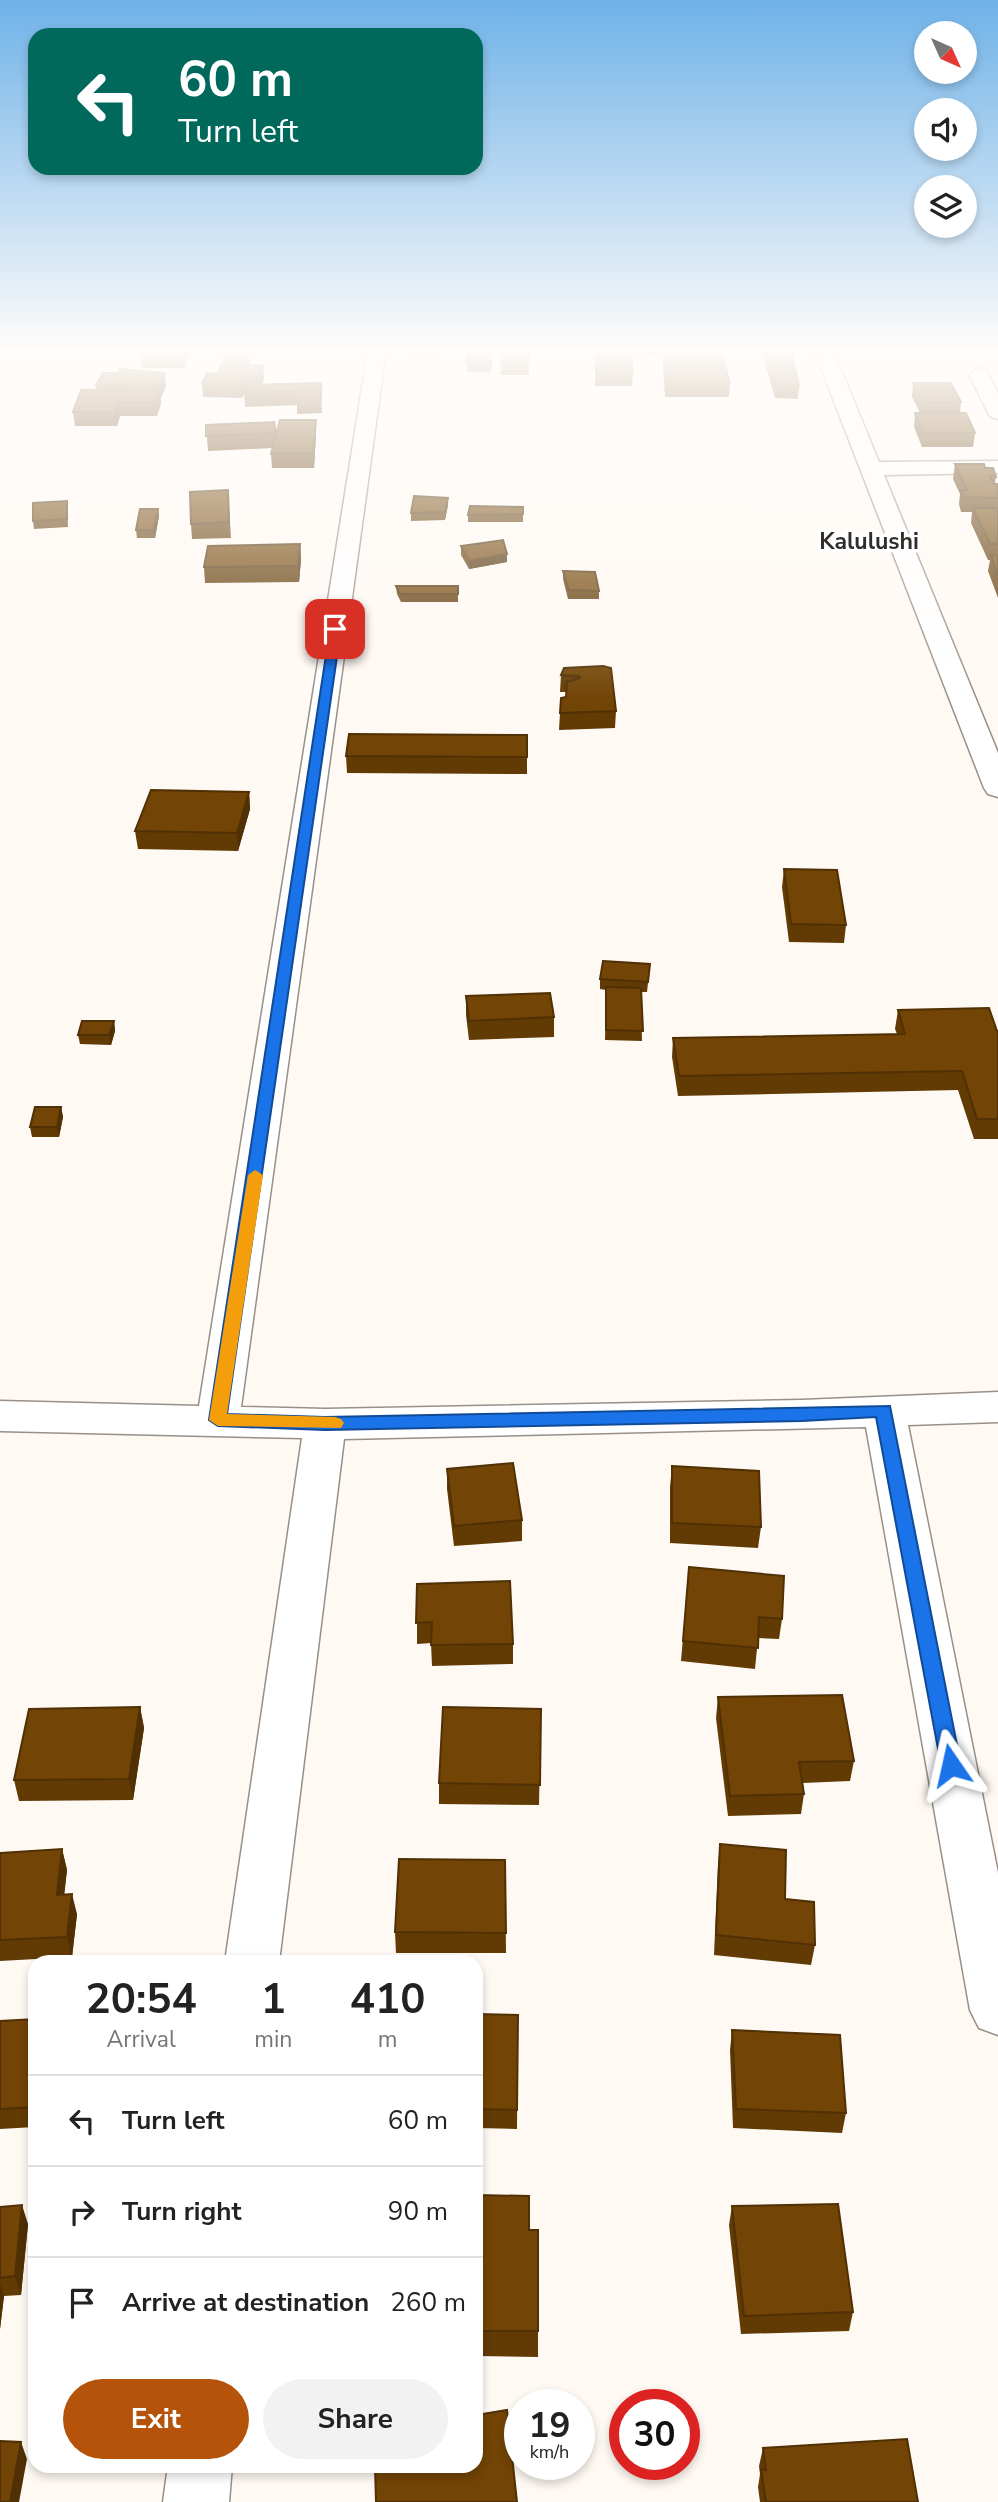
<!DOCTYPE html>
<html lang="en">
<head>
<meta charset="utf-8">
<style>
	body { margin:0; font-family:"Nunito Sans",sans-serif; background:#f2f2f2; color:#222; height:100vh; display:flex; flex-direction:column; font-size:26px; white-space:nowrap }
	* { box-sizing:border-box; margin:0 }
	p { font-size:23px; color:#767676 }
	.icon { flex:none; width:38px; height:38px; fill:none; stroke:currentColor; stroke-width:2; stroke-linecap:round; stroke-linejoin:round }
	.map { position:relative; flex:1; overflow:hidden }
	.panel { position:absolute; left:28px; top:1955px; width:455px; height:518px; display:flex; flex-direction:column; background:#fff; border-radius:21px; box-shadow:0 4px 10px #0003 }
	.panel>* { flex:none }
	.guide { position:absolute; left:28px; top:28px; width:455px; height:147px; border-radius:21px; box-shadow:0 4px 10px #0003; background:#00695c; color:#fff; overflow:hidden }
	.needle { width:46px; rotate:135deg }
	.buttons { position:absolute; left:914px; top:21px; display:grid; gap:14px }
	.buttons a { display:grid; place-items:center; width:63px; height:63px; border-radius:50%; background:#fff; box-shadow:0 4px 10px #0003; font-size:35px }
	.speed { position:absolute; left:504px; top:2389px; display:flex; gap:14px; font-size:35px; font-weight:700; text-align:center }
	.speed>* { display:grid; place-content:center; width:91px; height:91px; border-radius:50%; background:#fff; box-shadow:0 4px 10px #0003; line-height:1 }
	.speed small { font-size:18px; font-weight:400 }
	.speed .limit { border:10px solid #d22; background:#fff; color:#111 }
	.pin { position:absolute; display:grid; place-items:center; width:60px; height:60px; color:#fff; margin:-30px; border-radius:14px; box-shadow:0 4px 10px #0006 }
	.me { position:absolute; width:77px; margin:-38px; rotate:349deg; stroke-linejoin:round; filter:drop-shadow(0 0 5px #0008) }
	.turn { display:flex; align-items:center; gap:24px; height:147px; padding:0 35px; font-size:32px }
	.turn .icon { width:91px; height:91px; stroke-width:2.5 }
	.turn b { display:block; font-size:49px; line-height:60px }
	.eta { display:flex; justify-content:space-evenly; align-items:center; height:119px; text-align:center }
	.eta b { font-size:42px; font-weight:700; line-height:49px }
	.action { display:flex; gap:14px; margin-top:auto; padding:14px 35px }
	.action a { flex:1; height:80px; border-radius:42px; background:#b45309; color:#fff; font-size:28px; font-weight:700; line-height:80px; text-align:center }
	.action a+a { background:#f2f2f2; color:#222 }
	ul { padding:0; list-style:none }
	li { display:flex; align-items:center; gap:21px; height:91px; padding:0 35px; border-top:2px solid #e0e0e0 }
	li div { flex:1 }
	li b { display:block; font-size:26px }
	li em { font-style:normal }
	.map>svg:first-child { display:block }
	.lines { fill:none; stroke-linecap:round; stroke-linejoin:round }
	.minor-casing { stroke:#988f87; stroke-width:3 }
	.minor { fill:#fff; fill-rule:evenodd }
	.wall { fill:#623a04 }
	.shaded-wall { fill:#503004 }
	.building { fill:#724405; stroke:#503004; stroke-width:2 }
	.route { fill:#1a73e8; stroke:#114b97; stroke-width:2 }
	.slow { fill:#f59e0b }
	.labels { text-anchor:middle; stroke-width:7; stroke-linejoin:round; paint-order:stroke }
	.far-district-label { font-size:23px; font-weight:bold; fill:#312d2a; stroke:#fff }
</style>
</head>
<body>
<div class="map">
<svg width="998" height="2502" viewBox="0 0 998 2502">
	<rect width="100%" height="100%" fill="#fff9f3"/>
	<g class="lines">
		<g class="minor-casing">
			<g id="minor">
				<polygon points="368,350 386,350 241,1407 325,1409 802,1400 998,1392 998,1422 908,1425 998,1873 998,2035 979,2028 970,2010 866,1427 344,1439 279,1962 225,1962 302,1438 0,1431 0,1401 199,1406"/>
				<polygon points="814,350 833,350 879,462 998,461 998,473 884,475 998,753 998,797 988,794 984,788"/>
				<polygon points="979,368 986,370 998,393 998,419 991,417 988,413 969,374"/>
				<polygon points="168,2466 232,2466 229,2502 163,2502"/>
			</g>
		</g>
		<use href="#minor" class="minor"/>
	</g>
	<g class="wall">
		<polygon points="143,350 191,350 184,368 142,368 141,355"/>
		<rect x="413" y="350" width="25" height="3"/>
		<polygon points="468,350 492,350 491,372 467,372"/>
		<polygon points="500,350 528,350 529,375 501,375"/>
		<polygon points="596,350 691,350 691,353 730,383 729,397 665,397 663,367 664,356 630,354 633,372 632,386 595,386"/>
		<polygon points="761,350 791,350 799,386 798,399 775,398"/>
		<polygon points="249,358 250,365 263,366 264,379 261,385 321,383 322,413 297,414 297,405 245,407 244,393 242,398 203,397 202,383 217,374"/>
		<polygon points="103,373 166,386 161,398 161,403 157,416 120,416 117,426 75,426 73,412 97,390 96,385"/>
		<polygon points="913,383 961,402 960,413 975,433 973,447 922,447 914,427 915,413 920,413 912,397"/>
		<polygon points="274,422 276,434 316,435 314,468 272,468 271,454 273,448 208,451 206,425"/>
		<polygon points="955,464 985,468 996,477 995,484 998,485 998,598 988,571 990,560 988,560 971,523 972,512 961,512 959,504 960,494 953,479"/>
		<polygon points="228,490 231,538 192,539 191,524"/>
		<polygon points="448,498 448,505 445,520 411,521 411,513"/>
		<polygon points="67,501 68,527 34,529 33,521"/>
		<polygon points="523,507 523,522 468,522 468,515"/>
		<polygon points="158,509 159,516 155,538 137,538 136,530"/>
		<polygon points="300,544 301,560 299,582 205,583 204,567"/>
		<polygon points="461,546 507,562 469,569 461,555"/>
		<polygon points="563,571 599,591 599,599 568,599 563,579"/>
		<polygon points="396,586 458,586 458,602 401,602 397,594"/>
		<polygon points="603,666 616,711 615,728 559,730 560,713 566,697 566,692 560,692 561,675"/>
		<polygon points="527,735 527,774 347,773 346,756"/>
		<polygon points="249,792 250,809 238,851 138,849 135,831"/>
		<polygon points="784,869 846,925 844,943 789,942 782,887"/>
		<polygon points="650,964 647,992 641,992 642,1041 605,1040 606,990 600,989 600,979"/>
		<polygon points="466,996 554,1017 554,1037 469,1040 466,1015"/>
		<polygon points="898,1010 998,1031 998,1139 974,1139 958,1090 678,1096 672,1057 673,1038 897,1034 895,1029"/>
		<polygon points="114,1021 115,1031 111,1045 80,1044 78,1035"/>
		<polygon points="61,1107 63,1117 59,1137 32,1137 30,1127"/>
		<polygon points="672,1466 761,1527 758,1548 670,1543 670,1487"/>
		<polygon points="447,1469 522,1520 522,1541 454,1546 447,1489"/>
		<polygon points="689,1567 782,1619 779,1639 758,1638 755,1669 681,1661"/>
		<polygon points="417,1584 513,1644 513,1664 432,1666 431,1643 417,1644"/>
		<polygon points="718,1697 854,1761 850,1781 803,1783 804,1794 801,1814 728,1816 716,1718"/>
		<polygon points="140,1707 144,1728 133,1800 19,1801 14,1780"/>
		<polygon points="541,1709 539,1805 439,1804 439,1783"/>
		<polygon points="720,1844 815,1945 811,1965 714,1955 718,1864"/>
		<polygon points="62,1849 67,1870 64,1894 77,1914 72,1957 0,1961 0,1853"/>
		<polygon points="505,1860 506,1953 396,1953 395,1932"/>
		<polygon points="476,2014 518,2015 517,2129 476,2128"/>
		<polygon points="35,2019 35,2127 0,2129 0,2021"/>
		<polygon points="732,2030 846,2113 842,2133 733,2128 730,2050"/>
		<polygon points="476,2195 529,2230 538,2331 538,2357 476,2356"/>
		<polygon points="732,2206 853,2312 849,2331 741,2334 729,2225"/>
		<polygon points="0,2207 28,2224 21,2295 4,2296 0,2329"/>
		<polygon points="763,2448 918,2502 760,2502 758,2487 760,2474 759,2466"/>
	</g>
	<g class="shaded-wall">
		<polygon points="184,350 191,350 184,368 182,355"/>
		<polygon points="263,366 264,379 256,393 255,380"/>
		<polygon points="165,373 166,386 161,398 161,403 157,416 156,402 159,391 158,385"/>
		<polygon points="243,379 244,393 242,398 241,384"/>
		<polygon points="118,402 120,416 117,426 115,412"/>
		<polygon points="316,420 316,435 314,468 313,453"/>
		<polygon points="448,498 448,505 445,520 445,512"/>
		<polygon points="158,509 159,516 155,538 154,530"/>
		<polygon points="300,544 301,560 299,582 298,566"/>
		<polygon points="507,554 507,562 469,569 469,561"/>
		<polygon points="249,792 250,809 238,851 237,833"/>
		<polygon points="114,1021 115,1031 111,1045 109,1035"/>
		<polygon points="61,1107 63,1117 59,1137 57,1127"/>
		<polygon points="140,1707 144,1728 133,1800 129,1779"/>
		<polygon points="62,1849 67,1870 62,1915 57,1895"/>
		<polygon points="72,1894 77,1914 72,1957 67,1937"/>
		<polygon points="22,2205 28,2224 21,2295 15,2276"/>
		<polygon points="0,2284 4,2296 0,2329"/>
		<polygon points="21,2442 27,2459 19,2502 10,2502"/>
	</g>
	<g class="building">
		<polygon points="143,350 184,350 182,355 141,355"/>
		<polygon points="468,350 491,350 491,365 467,365"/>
		<polygon points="501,350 528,350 529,362 501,362"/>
		<polygon points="596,350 630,350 633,372 596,372"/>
		<polygon points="766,350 791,350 799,386 776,384"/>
		<polygon points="721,352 730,383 666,384 664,354"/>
		<polygon points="226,357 249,358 245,365 263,366 255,380 243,379 241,384 202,383 207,373 217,374"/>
		<polygon points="120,369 165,373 158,385 96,385 103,373 118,373"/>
		<polygon points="321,383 321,399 296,400 296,391 244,393 244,385"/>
		<polygon points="913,383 951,383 961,402 923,402"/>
		<polygon points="160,389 156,402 118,402 115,412 73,412 81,390"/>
		<polygon points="915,413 966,413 975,433 924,433"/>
		<polygon points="280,420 316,420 313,453 271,454"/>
		<polygon points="274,422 276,433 206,436 206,425"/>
		<polygon points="955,464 984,464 985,468 993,468 996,477 990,476 993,484 998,484 998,498 963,497 961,490 967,490"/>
		<polygon points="228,490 229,522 191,524 190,492"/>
		<polygon points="414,496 448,498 445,512 411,513"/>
		<polygon points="67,501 67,519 33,521 33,503"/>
		<polygon points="470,506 523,507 523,514 468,515"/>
		<polygon points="973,508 998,508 998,544 990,544"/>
		<polygon points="140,509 158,509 154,530 136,530"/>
		<polygon points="503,540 507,554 469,561 461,546"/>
		<polygon points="300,544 298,566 204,567 208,546"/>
		<polygon points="991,555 998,555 998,576"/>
		<polygon points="563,571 595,572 599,591 569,590"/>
		<polygon points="396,586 458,586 458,594 400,594"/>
		<polygon points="603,666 611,668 616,711 560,713 561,698 566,697 567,682 580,678 579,676 561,675 564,668"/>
		<polygon points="349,734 527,735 527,757 346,756"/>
		<polygon points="151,790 249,792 237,833 135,831"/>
		<polygon points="784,869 837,870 846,925 791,924"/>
		<polygon points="603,961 650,964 648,982 600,979"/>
		<polygon points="606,987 641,988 643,1031 606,1030"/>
		<polygon points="550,993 554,1017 469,1021 466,996"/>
		<polygon points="989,1008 997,1031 998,1031 998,1119 977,1119 962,1071 679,1076 673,1038 905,1034 898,1010"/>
		<polygon points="82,1021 114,1021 109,1035 78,1035"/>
		<polygon points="35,1107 61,1107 57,1127 30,1127"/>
		<polygon points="513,1463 522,1520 454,1526 447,1469"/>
		<polygon points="672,1466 759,1471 761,1527 672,1523"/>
		<polygon points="689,1567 784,1576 782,1619 759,1617 758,1648 683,1641"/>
		<polygon points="510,1581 513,1644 431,1645 432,1622 416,1623 417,1584"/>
		<polygon points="842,1695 854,1761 799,1762 804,1794 730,1796 718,1697"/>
		<polygon points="140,1707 129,1779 14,1780 29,1709"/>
		<polygon points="443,1707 541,1709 540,1785 439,1783"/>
		<polygon points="720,1844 786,1850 785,1899 814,1902 815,1945 716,1935"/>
		<polygon points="62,1849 57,1895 72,1894 67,1937 0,1940 0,1853"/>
		<polygon points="399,1859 505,1860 506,1933 395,1932"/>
		<polygon points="476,2014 518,2015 517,2110 476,2109"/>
		<polygon points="35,2019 35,2107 0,2109 0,2021"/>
		<polygon points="732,2030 840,2035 846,2113 736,2109"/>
		<polygon points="476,2195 529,2196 529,2230 538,2230 538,2331 476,2331"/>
		<polygon points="838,2204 853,2312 744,2316 732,2206"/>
		<polygon points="22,2205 15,2276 0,2278 0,2207"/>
		<polygon points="507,2410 517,2502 376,2502 375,2466 476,2466 476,2415"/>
		<polygon points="907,2439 918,2502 766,2502 761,2469 766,2470 763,2448"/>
		<polygon points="0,2441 21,2442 10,2502 0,2502"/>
	</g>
	<linearGradient id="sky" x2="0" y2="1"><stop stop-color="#6fb2e8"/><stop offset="0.5" stop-color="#fffcfa"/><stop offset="1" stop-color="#fffcfa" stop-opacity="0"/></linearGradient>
	<rect width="998" height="701" fill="url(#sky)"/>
	<polygon class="route" points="335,626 341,629 227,1414 325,1417 890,1406 961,1765 958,1771 951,1774 944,1771 941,1765 876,1417 802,1421 325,1430 218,1426 209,1420 330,629"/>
	<polygon class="slow" points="255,1170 263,1175 227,1414 335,1417 341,1419 344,1423 341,1428 218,1426 209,1420 248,1175"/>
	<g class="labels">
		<g class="far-district-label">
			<text x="869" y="549">Kalulushi</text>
		</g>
	</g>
</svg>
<div class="buttons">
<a><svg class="needle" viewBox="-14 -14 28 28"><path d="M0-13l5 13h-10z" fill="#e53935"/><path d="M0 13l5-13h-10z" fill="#767676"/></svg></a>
<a><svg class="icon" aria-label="sound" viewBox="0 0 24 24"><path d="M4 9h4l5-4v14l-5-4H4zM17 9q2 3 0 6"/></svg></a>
<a><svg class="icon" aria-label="layers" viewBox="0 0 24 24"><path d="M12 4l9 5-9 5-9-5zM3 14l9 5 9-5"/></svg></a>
</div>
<div class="speed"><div>19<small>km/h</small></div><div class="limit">30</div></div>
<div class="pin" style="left:335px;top:629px;background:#d93025"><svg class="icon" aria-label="arrive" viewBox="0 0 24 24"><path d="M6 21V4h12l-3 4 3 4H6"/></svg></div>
<svg class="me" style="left:951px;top:1765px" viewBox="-20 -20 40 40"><path d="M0-17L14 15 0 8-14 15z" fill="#1a73e8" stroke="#fff" stroke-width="4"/></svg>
<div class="guide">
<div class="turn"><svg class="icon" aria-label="left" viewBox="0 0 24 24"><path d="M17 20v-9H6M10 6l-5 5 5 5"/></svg><div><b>60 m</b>Turn left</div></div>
</div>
<section class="panel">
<div class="eta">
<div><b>20:54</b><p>Arrival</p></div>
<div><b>1</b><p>min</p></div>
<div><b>410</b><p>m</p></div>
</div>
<ul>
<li><svg class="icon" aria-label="left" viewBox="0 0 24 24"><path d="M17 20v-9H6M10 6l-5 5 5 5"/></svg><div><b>Turn left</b></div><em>60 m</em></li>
<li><svg class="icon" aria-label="right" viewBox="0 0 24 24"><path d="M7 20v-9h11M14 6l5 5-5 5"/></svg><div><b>Turn right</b></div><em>90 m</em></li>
<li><svg class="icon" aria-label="arrive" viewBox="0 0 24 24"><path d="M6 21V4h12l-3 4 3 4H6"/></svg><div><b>Arrive at destination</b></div><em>260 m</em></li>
</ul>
<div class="action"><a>Exit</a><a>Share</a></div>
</section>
</div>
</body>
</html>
